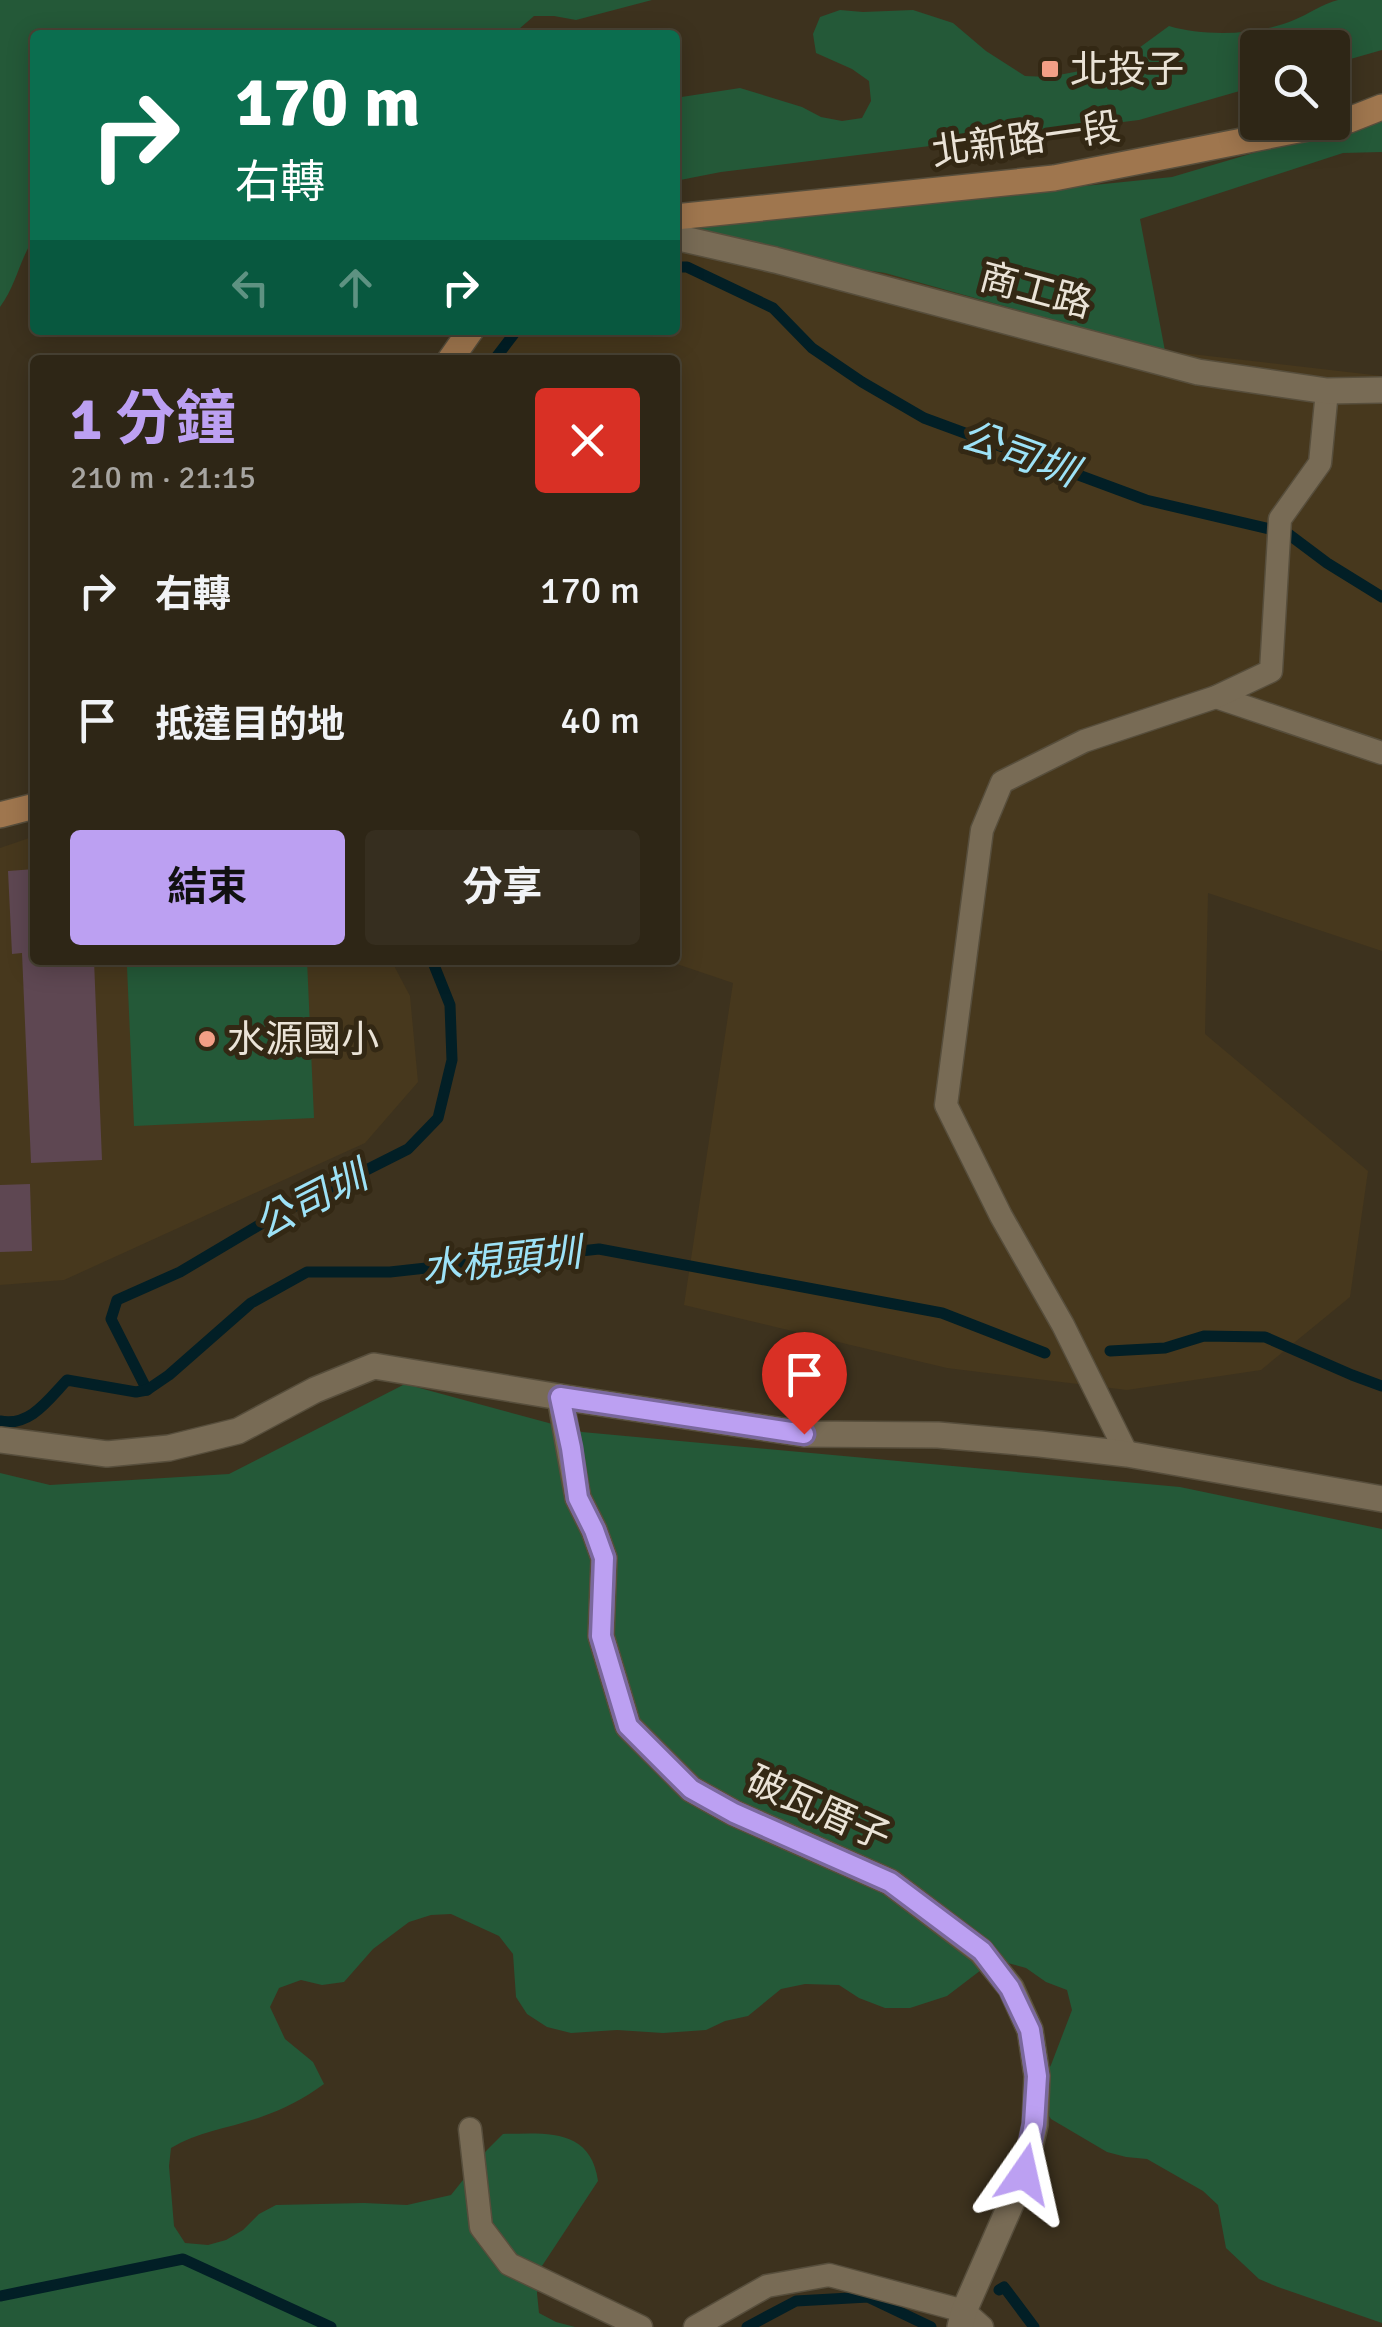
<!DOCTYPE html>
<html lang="zh-TW">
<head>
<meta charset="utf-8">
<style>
	body { margin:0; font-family:Signika,"Noto Sans TC",sans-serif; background:#362e1f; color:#f1f3f6; height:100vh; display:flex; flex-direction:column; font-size:38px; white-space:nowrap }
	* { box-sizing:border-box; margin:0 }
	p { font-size:32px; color:#a7a5a1 }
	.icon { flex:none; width:55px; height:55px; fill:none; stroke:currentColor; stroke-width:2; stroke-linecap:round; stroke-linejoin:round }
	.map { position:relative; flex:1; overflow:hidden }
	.panel { position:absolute; left:30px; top:355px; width:650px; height:610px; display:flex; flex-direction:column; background:#2e2616; border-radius:10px; box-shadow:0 5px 25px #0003,0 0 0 2px #494335 }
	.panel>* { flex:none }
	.hud { position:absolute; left:30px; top:30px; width:650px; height:305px; border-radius:10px; box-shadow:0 5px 25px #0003,0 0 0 2px #494335; background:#0b6e4f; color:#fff; overflow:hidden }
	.tools { position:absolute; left:1240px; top:30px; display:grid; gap:20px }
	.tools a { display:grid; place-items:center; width:110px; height:110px; border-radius:10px; background:#2e2616; box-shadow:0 5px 25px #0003,0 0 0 2px #494335; font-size:50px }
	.pin { position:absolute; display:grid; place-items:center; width:85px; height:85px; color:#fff; margin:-102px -42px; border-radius:50% 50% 50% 0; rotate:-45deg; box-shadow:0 0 10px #0007 }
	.pin .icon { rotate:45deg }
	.me { position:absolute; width:110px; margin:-55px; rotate:11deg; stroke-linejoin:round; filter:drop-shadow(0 0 8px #0008) }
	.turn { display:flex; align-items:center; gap:35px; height:210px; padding:0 40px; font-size:45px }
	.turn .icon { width:130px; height:130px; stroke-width:2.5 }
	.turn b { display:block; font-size:70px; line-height:85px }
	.lanes { display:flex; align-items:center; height:95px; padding:0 40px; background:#0003; justify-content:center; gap:50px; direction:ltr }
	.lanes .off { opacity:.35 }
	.round { display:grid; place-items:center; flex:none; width:105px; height:105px; border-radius:10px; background:#362e1f }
	.overview { display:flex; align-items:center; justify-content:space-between; height:170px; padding:0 40px }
	h1 { font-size:60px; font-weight:700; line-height:75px; color:#bca0f2 }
	.action { display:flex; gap:20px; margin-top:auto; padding:20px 40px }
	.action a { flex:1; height:115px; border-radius:10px; background:#bca0f2; color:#111; font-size:40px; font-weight:700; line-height:115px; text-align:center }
	.action a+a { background:#362e1f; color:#f1f3f6 }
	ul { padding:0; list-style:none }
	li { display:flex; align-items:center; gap:30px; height:130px; padding:0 40px }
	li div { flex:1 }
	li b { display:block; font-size:38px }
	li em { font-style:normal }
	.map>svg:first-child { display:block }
	.built { fill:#47381d }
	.green { fill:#245938 }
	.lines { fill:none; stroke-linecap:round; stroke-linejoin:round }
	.stream { stroke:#021f26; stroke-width:11 }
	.building { fill:#5e4752 }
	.service-casing { stroke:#574e3c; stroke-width:25 }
	.minor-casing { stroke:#574e3c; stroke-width:28 }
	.tertiary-casing { stroke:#574e3c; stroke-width:28 }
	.secondary-casing { stroke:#574e3c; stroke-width:28 }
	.service { stroke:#786b55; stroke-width:22 }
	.minor { stroke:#786b55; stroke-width:25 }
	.tertiary { stroke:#786b55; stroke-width:25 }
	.secondary { stroke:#9f764e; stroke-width:25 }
	.route-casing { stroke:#7a689d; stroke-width:25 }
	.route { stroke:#bca0f2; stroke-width:18 }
	.poi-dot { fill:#f39f86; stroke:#332814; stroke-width:4 }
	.labels { text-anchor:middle; stroke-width:10; stroke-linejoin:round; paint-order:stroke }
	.poi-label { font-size:38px; fill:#eae3d7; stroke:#332814; text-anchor:start }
	.street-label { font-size:38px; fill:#eae3d7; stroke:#332814 }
	.water-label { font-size:40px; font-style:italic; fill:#9de2f7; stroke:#332814 }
</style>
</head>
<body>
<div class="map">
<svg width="1382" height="2327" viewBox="0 0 1382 2327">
	<rect width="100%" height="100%" fill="#3d321e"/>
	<g class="built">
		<polygon points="675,241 885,273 1165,351 1382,376 1382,951 1208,893 1205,1034 1368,1171 1350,1297 1261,1370 1127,1390 947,1368 684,1305 733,983 665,960 675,960 675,360 456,360 469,330 675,330"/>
		<polygon points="35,836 35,960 391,960 410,996 418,1082 365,1143 64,1280 0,1285 0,848"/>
	</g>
	<g class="green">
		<path d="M0,0H652L576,20L554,16H534L512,35H35V237C20,257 17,284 0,307Z"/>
		<path d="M1338,0H1382V50L1333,64L1332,48H1258L1257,86L1139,120L721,172L675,181V98L740,88L802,107L821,117L842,121L862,118L871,101L869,81L852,69L816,53L813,34L820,17L840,10L863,12L913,10L953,23L986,51L1025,76L1048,77L1117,64L1169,26C1206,37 1259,35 1294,20C1309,14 1322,4 1338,0Z"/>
		<polygon points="1382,115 1382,152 1343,153 1140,219 1165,351 885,273 675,241 675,228 1172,177"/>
		<polygon points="206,960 307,960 314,1118 134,1126 127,967 206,964"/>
		<path d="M405,1384L582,1432L1180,1487L1382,1529V2323L1278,2287L1259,2279L1226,2248L1218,2205L1203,2191L1147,2159L1126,2157L1107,2152L1051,2119L1040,2102L1042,2080L1051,2065L1072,2010L1067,1990L1046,1982L1026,1968L1004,1962L985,1967L947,1996L910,2008H885L859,1998L839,1985L805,1984L781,1989L748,2016L725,2021L706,2030L663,2033L617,2030L571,2033L547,2027L527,2014L516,1997L513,1954L499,1936L451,1914L431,1915L409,1922L373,1949L344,1982L322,1985L301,1980L279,1988L270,2007L285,2039L313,2062L324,2084C305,2098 284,2109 261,2117C230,2128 199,2131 171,2148L169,2166L174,2226L185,2243L208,2245L226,2240L243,2230L259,2214L276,2205L364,2203L407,2205L451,2195L487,2150L503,2134C546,2133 591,2128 598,2181L540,2269L537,2293L539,2313L556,2322L575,2327H0V1473L50,1485L229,1474Z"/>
	</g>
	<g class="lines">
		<g class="stream">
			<polyline points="675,267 687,267 773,308 812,348 862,382 924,418 1146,500 1287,533 1327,563 1382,597"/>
			<polyline points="494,360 517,330"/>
			<polyline points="1110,1351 1165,1348 1204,1336 1265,1337 1352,1375 1382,1386"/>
			<polyline points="147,1390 111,1319 117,1300 180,1272 271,1218 408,1149 438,1118 452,1060 450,1005 432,960"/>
			<path d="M0,1421C30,1427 48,1400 67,1380L136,1392L147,1390L169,1375L251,1303L307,1272H390L599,1249L942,1313L1045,1353"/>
			<polyline points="999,2290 1004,2287 1034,2327"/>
			<polyline points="0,2296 183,2259 331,2327"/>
			<polyline points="747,2327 796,2301 868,2297 931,2327"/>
		</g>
	</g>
	<g class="building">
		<polygon points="35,869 35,960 94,960 102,1160 31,1163 22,953 12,954 8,871"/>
		<polygon points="30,1184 32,1251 0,1252 0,1185"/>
	</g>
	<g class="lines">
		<g class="service-casing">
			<g id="service">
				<polyline points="1216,697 1382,753"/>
				<polyline points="1127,1454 1063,1325 1001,1216 946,1105 982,830 1002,782 1084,741 1216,697 1271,671 1280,519 1320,463 1327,391"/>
				<polyline points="470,2129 481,2227 509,2264 641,2327"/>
				<polyline points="695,2327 767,2286 829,2275 964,2311 982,2327"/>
			</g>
		</g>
		<g class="minor-casing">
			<g id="minor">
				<polyline points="560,1397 578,1498 594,1530 604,1558 601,1636 628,1726 691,1789 734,1813 890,1882 981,1951 1011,1988 1030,2030 1037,2076 1035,2125 1024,2174 964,2311 960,2327"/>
				<polyline points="0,1440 107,1454 169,1448 238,1431 315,1390 374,1366 560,1397 804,1434 938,1435 1040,1444 1127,1454 1382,1499"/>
			</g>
		</g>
		<g class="tertiary-casing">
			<polyline id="tertiary" points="675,237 775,260 1198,372 1327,391 1382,390"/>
		</g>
		<g class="secondary-casing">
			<g id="secondary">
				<polyline points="675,217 1054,178 1349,120 1382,107"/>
				<polyline points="450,360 471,330"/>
				<polyline points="0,815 35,806"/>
			</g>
		</g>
		<use href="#service" class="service"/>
		<use href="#minor" class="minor"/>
		<use href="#tertiary" class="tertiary"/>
		<use href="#secondary" class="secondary"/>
	</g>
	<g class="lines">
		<g class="route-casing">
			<polyline id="route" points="804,1434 560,1397 571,1448 578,1498 594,1530 604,1558 601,1636 628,1726 691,1789 734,1813 890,1882 982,1951 1010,1988 1030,2030 1037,2076 1034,2124 1024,2174"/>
		</g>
		<use href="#route" class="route"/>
	</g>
	<g class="poi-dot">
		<rect x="1040" y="59" width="20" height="20" rx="5"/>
		<circle cx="207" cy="1039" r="10"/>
	</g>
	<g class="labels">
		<g class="poi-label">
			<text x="1070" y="82">北投子</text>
			<text x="227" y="1052">水源國小</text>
		</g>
		<g class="street-label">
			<text transform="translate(1026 139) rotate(-8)" y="13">北新路一段</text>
			<text transform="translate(1036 290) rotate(15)" y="13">商工路</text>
			<text transform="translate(819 1808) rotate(24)" y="13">破瓦厝子</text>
		</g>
		<g class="water-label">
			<text transform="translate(1019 453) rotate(20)" y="14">公司圳</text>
			<text transform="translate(310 1200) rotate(-27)" y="14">公司圳</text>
			<text transform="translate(501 1260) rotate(-6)" y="14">水梘頭圳</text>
		</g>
	</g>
</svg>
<div class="tools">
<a><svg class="icon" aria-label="search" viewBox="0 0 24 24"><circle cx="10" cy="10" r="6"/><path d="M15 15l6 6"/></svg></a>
</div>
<div class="pin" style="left:804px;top:1434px;background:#d93025"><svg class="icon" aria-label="arrive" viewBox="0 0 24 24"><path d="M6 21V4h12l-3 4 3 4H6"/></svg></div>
<svg class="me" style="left:1024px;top:2174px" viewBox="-20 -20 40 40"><path d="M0-17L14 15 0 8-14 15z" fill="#bca0f2" stroke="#fff" stroke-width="4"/></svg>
<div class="hud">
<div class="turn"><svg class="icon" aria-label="right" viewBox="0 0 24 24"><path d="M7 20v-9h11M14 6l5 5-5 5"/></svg><div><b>170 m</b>右轉</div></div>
<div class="lanes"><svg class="icon off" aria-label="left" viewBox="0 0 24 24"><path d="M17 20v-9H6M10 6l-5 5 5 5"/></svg><svg class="icon off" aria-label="ahead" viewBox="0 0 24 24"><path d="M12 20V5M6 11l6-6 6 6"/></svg><svg class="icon" aria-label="right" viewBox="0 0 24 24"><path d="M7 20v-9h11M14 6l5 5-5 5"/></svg></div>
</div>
<section class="panel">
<div class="overview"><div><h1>1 分鐘</h1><p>210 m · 21:15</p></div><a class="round" style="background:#d93025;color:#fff"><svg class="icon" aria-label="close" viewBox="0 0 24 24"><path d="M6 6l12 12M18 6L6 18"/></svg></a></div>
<ul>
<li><svg class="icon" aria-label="right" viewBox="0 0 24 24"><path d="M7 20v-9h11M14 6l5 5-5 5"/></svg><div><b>右轉</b></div><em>170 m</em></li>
<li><svg class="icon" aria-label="arrive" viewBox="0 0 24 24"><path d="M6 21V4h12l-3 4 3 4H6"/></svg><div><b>抵達目的地</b></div><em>40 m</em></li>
</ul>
<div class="action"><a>結束</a><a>分享</a></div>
</section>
</div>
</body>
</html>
